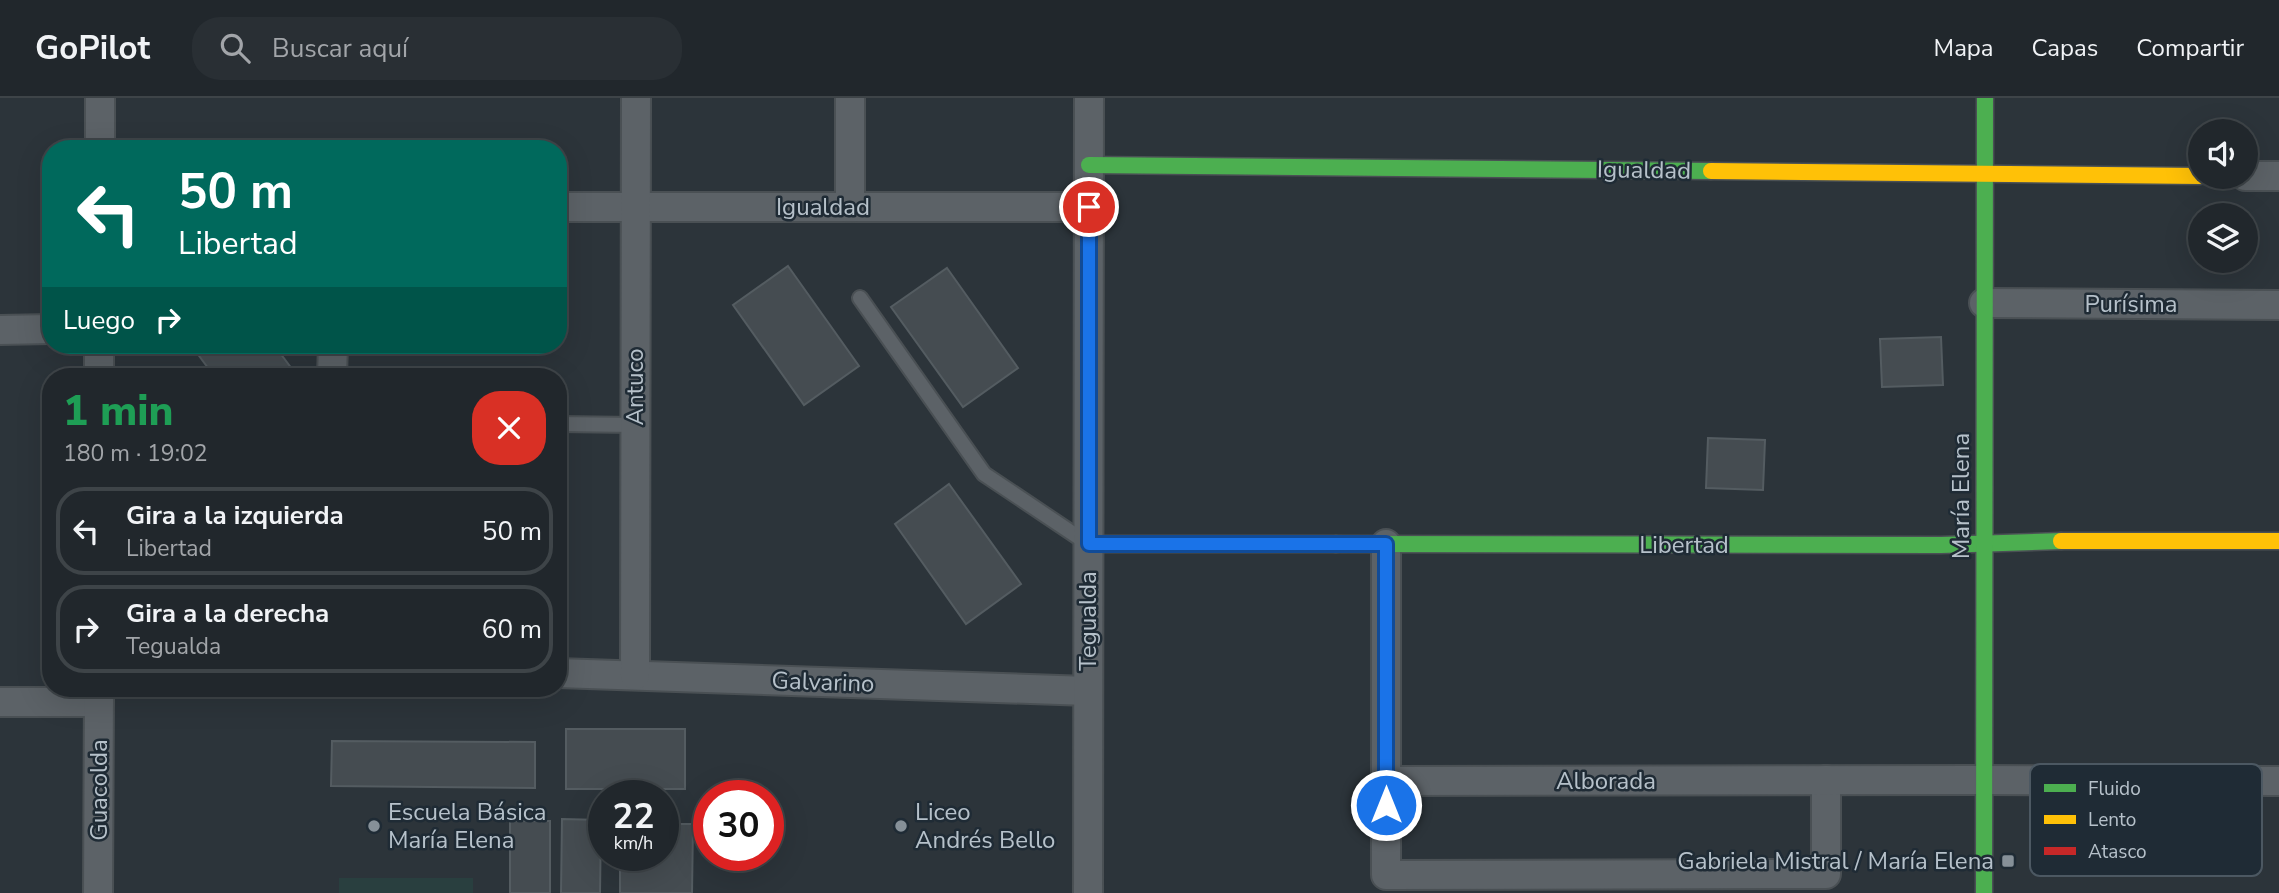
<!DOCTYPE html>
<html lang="es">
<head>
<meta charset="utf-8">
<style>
	body { margin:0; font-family:"Nunito Sans",sans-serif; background:#292f34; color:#f1f3f6; height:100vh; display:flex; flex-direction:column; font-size:26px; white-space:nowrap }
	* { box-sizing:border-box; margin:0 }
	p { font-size:23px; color:#a2a5a9 }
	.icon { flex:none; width:38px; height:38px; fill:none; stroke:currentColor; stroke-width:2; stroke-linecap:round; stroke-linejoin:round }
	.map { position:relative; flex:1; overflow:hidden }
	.sheet { position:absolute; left:42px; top:270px; width:525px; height:329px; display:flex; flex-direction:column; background:#21272c; border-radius:28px; box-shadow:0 7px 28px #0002,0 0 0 2px #3e4448 }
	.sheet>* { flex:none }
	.banner { position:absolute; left:42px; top:42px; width:525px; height:214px; border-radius:28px; box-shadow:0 7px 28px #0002,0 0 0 2px #3e4448; background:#00695c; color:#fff; overflow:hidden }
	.controls { position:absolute; left:2188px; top:21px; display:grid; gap:14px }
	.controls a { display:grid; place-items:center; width:70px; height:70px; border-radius:50%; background:#21272c; box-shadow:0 7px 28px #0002,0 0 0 2px #3e4448; font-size:35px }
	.speed { position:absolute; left:588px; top:682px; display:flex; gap:14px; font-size:35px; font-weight:700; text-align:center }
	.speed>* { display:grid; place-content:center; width:91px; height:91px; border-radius:50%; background:#21272c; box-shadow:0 7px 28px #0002,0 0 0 2px #3e4448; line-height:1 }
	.speed small { font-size:18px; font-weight:400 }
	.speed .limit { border:10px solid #d22; background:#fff; color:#111 }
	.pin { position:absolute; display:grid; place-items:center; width:60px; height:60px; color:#fff; margin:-30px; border:4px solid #fff; border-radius:50%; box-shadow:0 2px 7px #0007 }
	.me { position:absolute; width:77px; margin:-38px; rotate:0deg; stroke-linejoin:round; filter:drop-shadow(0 0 5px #0008) }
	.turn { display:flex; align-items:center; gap:24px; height:147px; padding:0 21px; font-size:32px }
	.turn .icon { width:91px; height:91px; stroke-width:2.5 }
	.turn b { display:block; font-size:49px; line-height:60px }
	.then { display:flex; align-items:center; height:66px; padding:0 21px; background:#0003; gap:14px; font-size:26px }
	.round { display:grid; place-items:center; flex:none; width:74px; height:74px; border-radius:28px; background:#292f34 }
	.overview { display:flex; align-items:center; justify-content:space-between; height:119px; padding:0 21px }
	h1 { font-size:42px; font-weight:800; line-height:52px; color:#1e9e55 }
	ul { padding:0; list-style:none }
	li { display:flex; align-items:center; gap:21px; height:88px; margin:0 14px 10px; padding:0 7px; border:4px solid #3e4448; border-radius:28px }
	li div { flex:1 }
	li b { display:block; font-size:26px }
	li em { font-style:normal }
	header { display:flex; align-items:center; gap:42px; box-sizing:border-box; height:98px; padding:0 35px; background:#21272c; border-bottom:2px solid #3e4448 }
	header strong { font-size:33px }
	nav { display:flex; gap:38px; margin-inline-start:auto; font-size:24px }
	.search { width:490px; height:63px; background:#292f34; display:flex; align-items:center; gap:18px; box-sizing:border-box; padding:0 24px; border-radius:28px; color:#a2a5a9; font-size:26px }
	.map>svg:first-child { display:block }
	.green { fill:#293f3f }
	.building { fill:#454c51; stroke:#545c61; stroke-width:2 }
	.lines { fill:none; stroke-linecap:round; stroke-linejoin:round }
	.lane-casing { stroke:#4a5054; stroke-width:18 }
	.street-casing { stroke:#4a5054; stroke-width:32 }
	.fast-casing { stroke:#4a5054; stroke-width:19 }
	.slow-casing { stroke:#4a5054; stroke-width:19 }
	.jam-casing { stroke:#4a5054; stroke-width:19 }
	.lane { stroke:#5c6267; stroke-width:14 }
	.street { stroke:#5c6267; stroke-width:28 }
	.fast { stroke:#4caf50; stroke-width:16 }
	.slow { stroke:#ffc107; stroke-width:16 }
	.jam { stroke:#c62828; stroke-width:16 }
	.route-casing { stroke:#114b97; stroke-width:18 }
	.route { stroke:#1a73e8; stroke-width:12 }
	.poi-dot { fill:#869098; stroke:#1f2b35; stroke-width:2.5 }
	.labels { text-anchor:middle; stroke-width:5; stroke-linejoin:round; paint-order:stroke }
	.street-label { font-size:24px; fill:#b6c1ca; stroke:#1f2b35 }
	.poi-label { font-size:24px; fill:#b6c1ca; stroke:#1f2b35; text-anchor:start }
	.key { fill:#1f2b35; stroke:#4c5862; stroke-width:2 }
	.key-label { font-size:19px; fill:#b6c1ca }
</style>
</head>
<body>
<header>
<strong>GoPilot</strong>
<div class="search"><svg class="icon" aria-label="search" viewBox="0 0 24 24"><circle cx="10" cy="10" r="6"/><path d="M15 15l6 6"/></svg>Buscar aquí</div>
<nav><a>Mapa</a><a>Capas</a><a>Compartir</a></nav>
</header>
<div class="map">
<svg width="2279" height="795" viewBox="0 0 2279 795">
	<rect width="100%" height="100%" fill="#2c343a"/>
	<rect class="green" x="339" y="780" width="134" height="15"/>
	<g class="building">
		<polygon points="788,168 859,268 804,307 733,207"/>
		<polygon points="947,170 1018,270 963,309 891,209"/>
		<polygon points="1941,239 1943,287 1882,289 1880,241"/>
		<polygon points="191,247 274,247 295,275 290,278 214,278"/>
		<polygon points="1708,340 1765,342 1763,392 1706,390"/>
		<polygon points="949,386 1021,486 966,526 895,426"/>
		<rect x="566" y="631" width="119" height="60"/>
		<polygon points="332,643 535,644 535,690 331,688"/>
		<polygon points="562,721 601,722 600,795 561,795"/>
		<rect x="510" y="723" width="40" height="72"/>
		<polygon points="663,726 693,726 692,795 620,795 620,758 663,758"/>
	</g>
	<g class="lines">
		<g class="lane-casing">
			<g id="lane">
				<polyline points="860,200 984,376 1087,445"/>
				<polyline points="558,326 635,327"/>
			</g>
		</g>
		<g class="street-casing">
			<g id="street">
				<polyline points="100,51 100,0"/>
				<polyline points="2245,78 2279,78"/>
				<polyline points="558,109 1089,109"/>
				<polyline points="850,109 850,0"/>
				<polyline points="1984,205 2279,207"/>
				<polyline points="0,232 51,231"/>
				<polyline points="99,278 99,247"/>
				<polyline points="332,278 333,247"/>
				<polyline points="1386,446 1386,777 1826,776 1826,682"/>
				<polyline points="558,575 1088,593"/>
				<polyline points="635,577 636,0"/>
				<polyline points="0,604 99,604"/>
				<polyline points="1386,683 1984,682 2279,683"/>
				<polyline points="98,795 99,590"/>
				<polyline points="1088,795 1089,0"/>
			</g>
		</g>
		<g class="fast-casing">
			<g id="fast">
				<polyline points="1089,67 1711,73"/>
				<polyline points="1336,446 1941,447 2061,443"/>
				<polyline points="1984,795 1985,0"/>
			</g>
		</g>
		<g class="slow-casing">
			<g id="slow">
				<polyline points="1711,73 2200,78"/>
				<polyline points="2061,443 2279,443"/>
			</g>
		</g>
		<g class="jam-casing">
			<polyline id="jam" points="1089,446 1336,446"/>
		</g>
		<use href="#lane" class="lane"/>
		<use href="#street" class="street"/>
		<use href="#fast" class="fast"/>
		<use href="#slow" class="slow"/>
		<use href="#jam" class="jam"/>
	</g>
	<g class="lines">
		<g class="route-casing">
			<polyline id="route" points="1089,109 1089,446 1386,446 1386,707"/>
		</g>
		<use href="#route" class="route"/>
	</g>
	<g class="poi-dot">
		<circle cx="374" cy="728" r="7"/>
		<circle cx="901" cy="728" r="7"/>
		<rect x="2001" y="756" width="14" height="14" rx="3.5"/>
	</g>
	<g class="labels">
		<g class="street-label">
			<text transform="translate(1644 72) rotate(1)" y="8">Igualdad</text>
			<text x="823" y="117">Igualdad</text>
			<text x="2131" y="214">Purísima</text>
			<text transform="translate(635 289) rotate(-90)" y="8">Antuco</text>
			<text transform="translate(1961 398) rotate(-90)" y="8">María Elena</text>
			<text x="1684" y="455">Libertad</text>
			<text transform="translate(1088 523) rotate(-90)" y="8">Tegualda</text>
			<text transform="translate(823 584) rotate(2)" y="8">Galvarino</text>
			<text x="1606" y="691">Alborada</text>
			<text transform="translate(99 692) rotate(-90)" y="8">Guacolda</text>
		</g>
		<g class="poi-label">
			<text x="388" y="722">Escuela Básica<tspan x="388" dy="28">María Elena</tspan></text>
			<text x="915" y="722">Liceo<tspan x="915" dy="28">Andrés Bello</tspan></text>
			<text x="1994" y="771" text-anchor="end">Gabriela Mistral / María Elena</text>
		</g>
	</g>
	<rect x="2030" y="666" width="232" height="112" rx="10" class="key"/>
	<rect x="2044" y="686" width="32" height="8" fill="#4caf50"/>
	<rect x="2044" y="717" width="32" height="9" fill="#ffc107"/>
	<rect x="2044" y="749" width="32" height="8" fill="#c62828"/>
	<g class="key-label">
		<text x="2088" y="697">Fluido</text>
		<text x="2088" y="728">Lento</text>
		<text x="2088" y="760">Atasco</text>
	</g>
</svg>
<div class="controls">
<a><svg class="icon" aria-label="sound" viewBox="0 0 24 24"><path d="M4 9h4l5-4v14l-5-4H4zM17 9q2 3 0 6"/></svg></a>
<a><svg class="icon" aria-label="layers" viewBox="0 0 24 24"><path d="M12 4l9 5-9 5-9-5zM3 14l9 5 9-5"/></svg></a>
</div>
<div class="speed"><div>22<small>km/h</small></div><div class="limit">30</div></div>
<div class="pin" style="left:1089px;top:109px;background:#d93025"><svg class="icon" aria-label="arrive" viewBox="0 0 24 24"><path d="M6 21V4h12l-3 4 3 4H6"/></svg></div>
<svg class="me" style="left:1386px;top:707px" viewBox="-20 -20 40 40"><circle r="17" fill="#1a73e8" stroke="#fff" stroke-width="3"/><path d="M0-11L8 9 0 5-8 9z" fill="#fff"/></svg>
<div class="banner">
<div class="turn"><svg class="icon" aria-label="left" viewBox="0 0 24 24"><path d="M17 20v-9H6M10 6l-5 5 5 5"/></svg><div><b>50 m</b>Libertad</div></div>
<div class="then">Luego<svg class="icon" aria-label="right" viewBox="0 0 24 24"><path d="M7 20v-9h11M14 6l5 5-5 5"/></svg></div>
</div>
<section class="sheet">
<div class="overview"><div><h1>1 min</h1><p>180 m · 19:02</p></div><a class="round" style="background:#d93025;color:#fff"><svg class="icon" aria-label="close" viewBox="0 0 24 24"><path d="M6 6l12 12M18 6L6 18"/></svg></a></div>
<ul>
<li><svg class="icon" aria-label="left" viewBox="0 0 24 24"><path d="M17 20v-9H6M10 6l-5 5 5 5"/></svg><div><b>Gira a la izquierda</b><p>Libertad</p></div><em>50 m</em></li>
<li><svg class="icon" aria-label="right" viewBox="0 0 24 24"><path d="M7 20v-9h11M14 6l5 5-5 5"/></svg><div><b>Gira a la derecha</b><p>Tegualda</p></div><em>60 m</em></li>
</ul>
</section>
</div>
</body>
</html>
